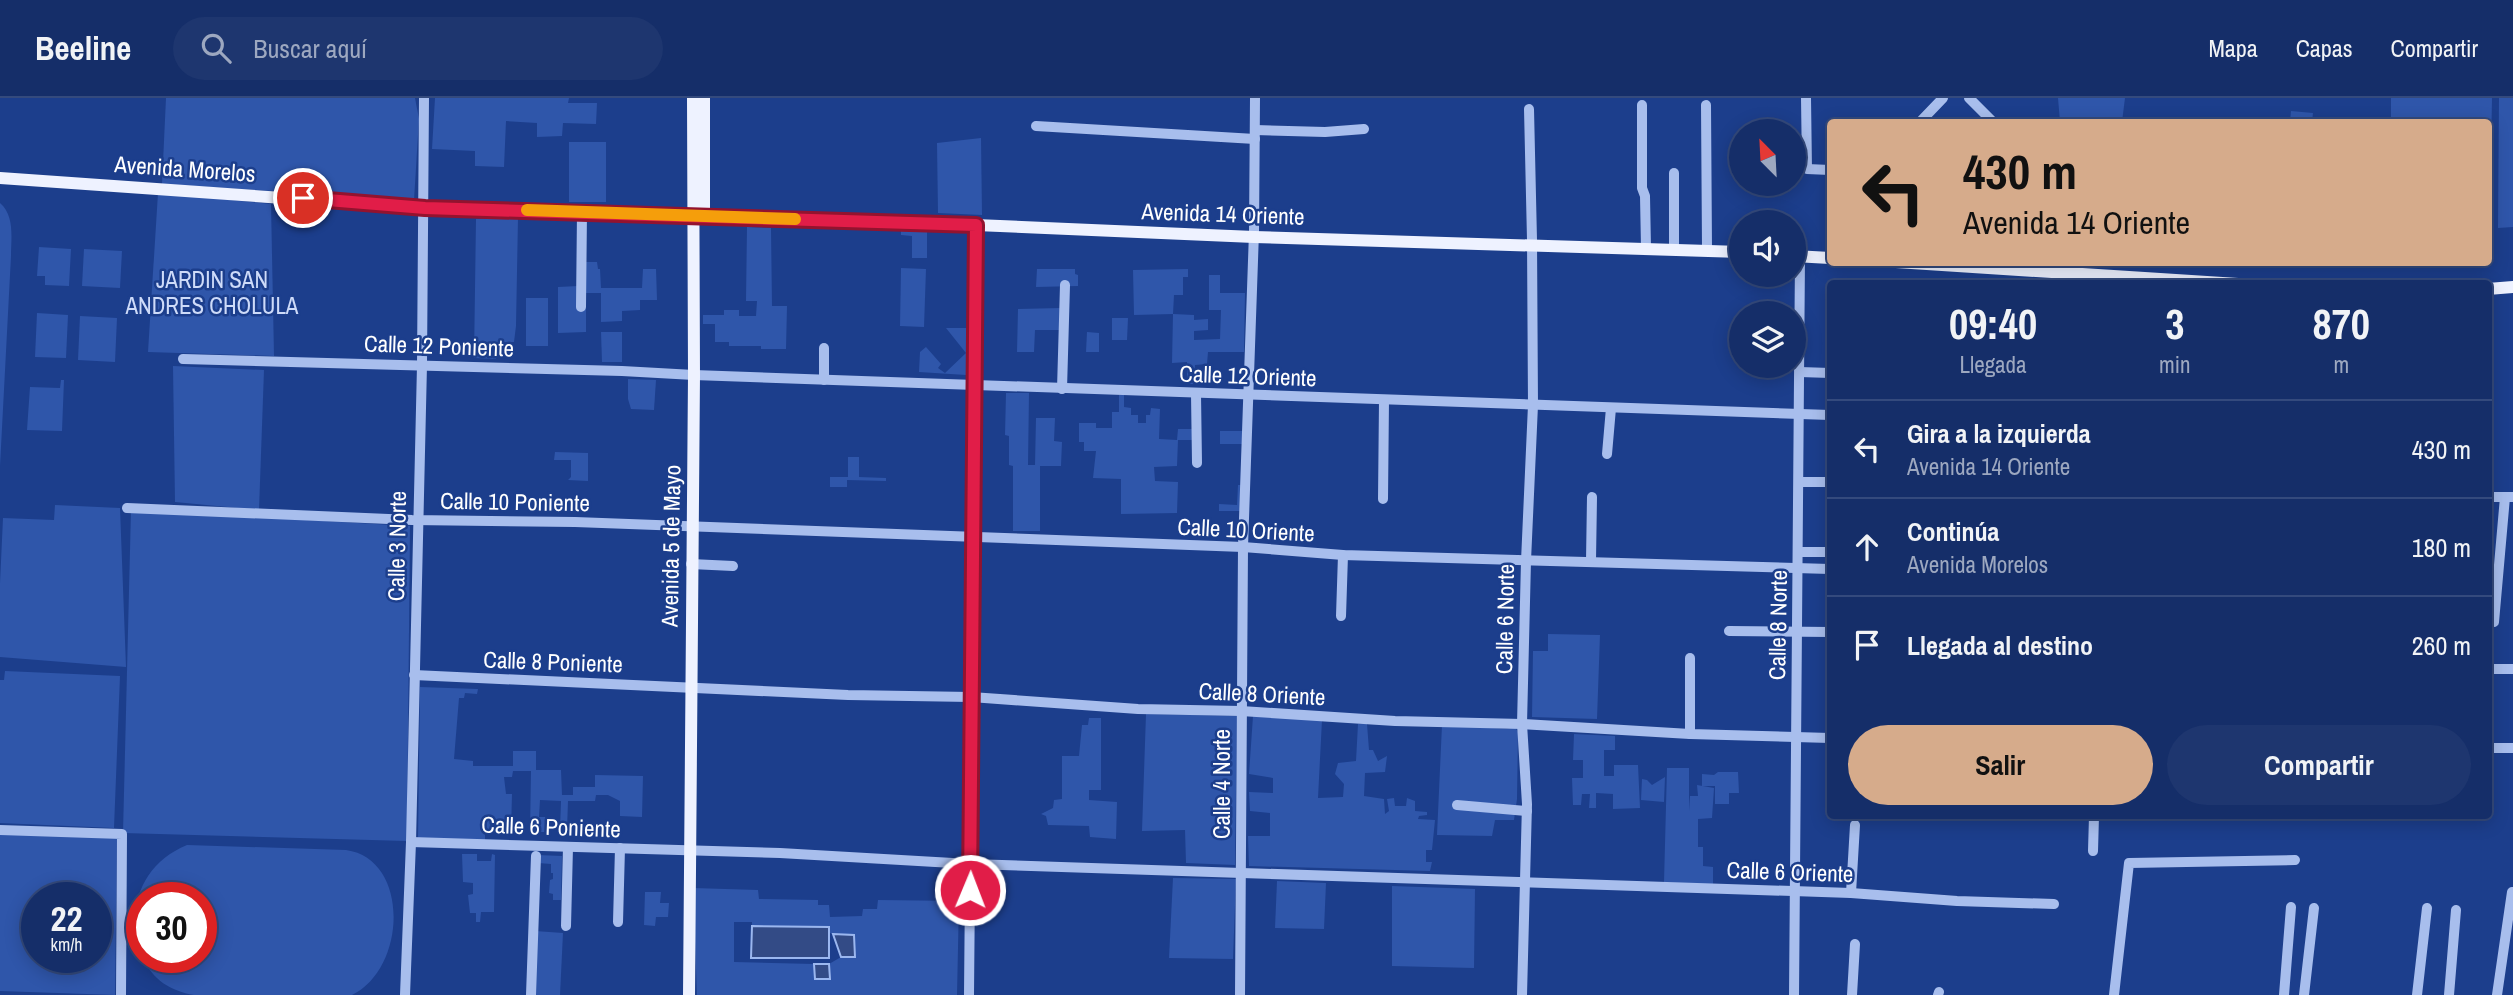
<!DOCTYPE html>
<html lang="es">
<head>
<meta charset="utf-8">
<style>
	body { margin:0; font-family:"Archivo Narrow",sans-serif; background:#1e366f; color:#f1f3f6; height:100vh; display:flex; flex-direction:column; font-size:26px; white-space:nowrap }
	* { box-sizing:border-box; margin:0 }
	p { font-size:23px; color:#9da8c0 }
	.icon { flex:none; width:38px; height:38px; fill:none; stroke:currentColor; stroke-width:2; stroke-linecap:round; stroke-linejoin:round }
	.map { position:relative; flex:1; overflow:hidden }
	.sheet { position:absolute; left:1827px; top:182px; width:665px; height:539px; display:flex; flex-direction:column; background:#152e69; border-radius:7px; box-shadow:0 4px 18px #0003,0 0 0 2px #344a7d }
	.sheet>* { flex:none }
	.guide { position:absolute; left:1827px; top:21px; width:665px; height:147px; border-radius:7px; box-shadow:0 4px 18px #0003,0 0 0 2px #344a7d; background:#d6ab8b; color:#111; overflow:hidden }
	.needle { width:46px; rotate:336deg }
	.tools { position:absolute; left:1729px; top:21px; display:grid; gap:14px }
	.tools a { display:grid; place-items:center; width:77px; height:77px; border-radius:50%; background:#152e69; box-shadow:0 4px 18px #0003,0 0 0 2px #344a7d; font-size:35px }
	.speed { position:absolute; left:21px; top:784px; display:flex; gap:14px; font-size:35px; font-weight:700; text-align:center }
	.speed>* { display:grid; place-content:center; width:91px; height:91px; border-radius:50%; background:#152e69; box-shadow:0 4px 18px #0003,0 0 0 2px #344a7d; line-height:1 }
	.speed small { font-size:18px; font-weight:400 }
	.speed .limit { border:10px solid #d22; background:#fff; color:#111 }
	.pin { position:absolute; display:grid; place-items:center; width:60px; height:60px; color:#fff; margin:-30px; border:4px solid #fff; border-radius:50%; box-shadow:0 2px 7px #0007 }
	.me { position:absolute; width:77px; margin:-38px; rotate:1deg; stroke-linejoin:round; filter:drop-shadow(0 0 5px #0008) }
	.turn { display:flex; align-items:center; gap:24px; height:147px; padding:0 21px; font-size:32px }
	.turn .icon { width:91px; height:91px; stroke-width:2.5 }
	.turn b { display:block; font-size:49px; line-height:60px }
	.eta { display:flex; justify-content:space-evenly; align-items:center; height:119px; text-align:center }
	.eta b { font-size:42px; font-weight:700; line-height:49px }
	.button { display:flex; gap:14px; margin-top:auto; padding:14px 21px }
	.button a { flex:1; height:80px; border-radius:42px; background:#d6ab8b; color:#111; font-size:28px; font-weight:700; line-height:80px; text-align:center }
	.button a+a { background:#1e366f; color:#f1f3f6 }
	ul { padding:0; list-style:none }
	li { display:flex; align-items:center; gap:21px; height:98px; padding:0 21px; border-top:2px solid #344a7d }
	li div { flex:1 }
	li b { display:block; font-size:26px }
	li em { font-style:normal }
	header { display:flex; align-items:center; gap:42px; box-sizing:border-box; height:98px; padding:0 35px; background:#152e69; border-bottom:2px solid #344a7d }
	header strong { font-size:33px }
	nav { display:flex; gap:38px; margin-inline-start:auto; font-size:24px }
	.search { width:490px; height:63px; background:#1e366f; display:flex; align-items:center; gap:18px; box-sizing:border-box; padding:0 24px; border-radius:38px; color:#9da8c0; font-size:26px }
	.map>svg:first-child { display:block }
	.green { fill:#2f56aa; fill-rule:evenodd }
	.water { fill:#334b86; stroke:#9bb7ef; stroke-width:2 }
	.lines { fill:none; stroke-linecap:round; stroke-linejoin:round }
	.minor { stroke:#a8beed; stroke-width:10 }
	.major { stroke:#eef2ff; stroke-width:12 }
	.route-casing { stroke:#92132f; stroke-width:18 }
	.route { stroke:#e11d48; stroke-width:12 }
	.slow { stroke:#f59e0b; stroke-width:12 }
	.labels { text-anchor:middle; stroke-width:5; stroke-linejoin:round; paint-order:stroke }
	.street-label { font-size:23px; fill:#fff; stroke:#1c3e8c }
	.park-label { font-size:23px; fill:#cedbf9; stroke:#1c3e8c }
</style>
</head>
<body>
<header>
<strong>Beeline</strong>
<div class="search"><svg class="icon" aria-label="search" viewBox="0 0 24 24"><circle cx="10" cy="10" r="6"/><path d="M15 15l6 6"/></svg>Buscar aquí</div>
<nav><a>Mapa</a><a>Capas</a><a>Compartir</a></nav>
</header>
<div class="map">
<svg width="2513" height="897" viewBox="0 0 2513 897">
	<rect width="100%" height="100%" fill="#1c3e8c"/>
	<g class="green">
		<polygon points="166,0 415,0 419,21 414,102 162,86"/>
		<polygon points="435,0 569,0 568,5 597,5 596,26 563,25 562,38 537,39 537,25 506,23 504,69 475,68 475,53 432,51"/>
		<polygon points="2058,0 2125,0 2122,24 2060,24"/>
		<polygon points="2391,0 2492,0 2491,55 2489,55 2488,24 2391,24"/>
		<polygon points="2499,0 2513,0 2513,129 2498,130"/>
		<polygon points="2291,13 2313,15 2312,24 2290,24"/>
		<polygon points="981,40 982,117 938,115 937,45"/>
		<rect x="569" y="44" width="37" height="60"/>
		<polygon points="158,95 271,106 274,258 148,254"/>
		<path d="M0,105C15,118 11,140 11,158L0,368Z"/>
		<polygon points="518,120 516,228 514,244 497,245 496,261 474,260 476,121"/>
		<polygon points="747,129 771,130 772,208 787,208 786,251 761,251 761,248 729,248 729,244 715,244 715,226 703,226 703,217 724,217 724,212 739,212 739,218 756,218 757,203 746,203"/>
		<polygon points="901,133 927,134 927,160 912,160 912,138 901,137"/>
		<polygon points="39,149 71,151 69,188 45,187 45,178 37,178"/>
		<polygon points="84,151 122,153 120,190 82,188"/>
		<polygon points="585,164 597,164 598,171 600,171 601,190 642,190 643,171 656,171 657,202 640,202 640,212 622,213 622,223 601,224 601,195 586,195"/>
		<polygon points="901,170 926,171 924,229 900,228"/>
		<polygon points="1037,171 1075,171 1075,176 1078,177 1078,188 1036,189"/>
		<polygon points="1188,171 1188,179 1183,179 1183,197 1174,197 1173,216 1194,217 1194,222 1208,221 1208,232 1194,233 1194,242 1220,241 1221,212 1209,212 1209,177 1220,177 1220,195 1245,195 1244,254 1208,254 1207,266 1195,267 1194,286 1187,286 1187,264 1172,265 1173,216 1134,217 1133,172"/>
		<polygon points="578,188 578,211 586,211 586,234 558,235 558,189"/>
		<rect x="526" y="200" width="22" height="48"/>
		<polygon points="1061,210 1060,232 1035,232 1034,254 1017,254 1018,211"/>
		<polygon points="37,215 68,217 66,260 35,259"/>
		<polygon points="80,218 117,220 115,264 78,262"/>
		<polygon points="1112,220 1128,220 1127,242 1112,242"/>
		<polygon points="946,230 967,230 966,277 919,274 920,254 926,249 941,266 938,270 945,275 966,255"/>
		<polygon points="601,234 622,234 622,264 602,264"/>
		<polygon points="1087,234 1099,235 1099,254 1086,254"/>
		<polygon points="173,268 264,272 259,412 175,404"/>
		<polygon points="628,281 656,282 654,312 631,311 628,301"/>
		<polygon points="61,282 64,282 62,333 27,332 30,289 60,290"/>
		<polygon points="1006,295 1029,295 1028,367 1035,367 1036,320 1055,320 1054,343 1062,344 1061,368 1040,368 1040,433 1013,433 1013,368 1009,367 1009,338 1005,337"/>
		<polygon points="1119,297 1124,297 1124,309 1131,310 1131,317 1138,317 1138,325 1146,325 1146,317 1150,317 1151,310 1160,311 1159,341 1177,342 1178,331 1193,331 1193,342 1178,342 1177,368 1154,369 1155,383 1178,384 1177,415 1121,416 1121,381 1093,380 1096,353 1084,353 1084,344 1079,344 1079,325 1096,325 1096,330 1112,330 1112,314 1119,314"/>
		<rect x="1220" y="333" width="23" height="13"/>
		<polygon points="555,354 588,355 588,383 568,382 571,379 571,362 554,362"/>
		<polygon points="848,359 859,359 859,379 886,380 886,383 847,382 847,389 830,389 830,379 848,379"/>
		<polygon points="1238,387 1242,387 1241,413 1219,413 1219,406 1237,407"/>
		<polygon points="55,407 120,410 126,569 0,559 0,485 3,420 54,422"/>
		<polygon points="131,412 410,428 407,743 123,735"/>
		<polygon points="1548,536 1600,537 1597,621 1532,619 1533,553 1548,553"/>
		<polygon points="5,573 120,578 114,730 0,725 0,582 4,582"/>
		<polygon points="420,589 478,591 477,596 465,595 464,600 459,600 454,661 473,663 473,668 513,668 513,653 536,653 536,672 561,672 562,697 573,697 573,689 595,689 595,677 643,678 642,719 620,718 620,703 608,697 596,697 595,703 568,703 567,732 560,732 561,703 540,702 539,719 549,719 549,734 530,734 531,673 513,673 512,679 504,679 506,696 512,696 511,733 485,733 485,742 418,741"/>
		<polygon points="1146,616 1237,618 1235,767 1186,765 1185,732 1142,733"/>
		<polygon points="1253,618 1322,622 1318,700 1343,699 1344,686 1335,676 1338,665 1356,663 1358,626 1367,626 1369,652 1373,652 1378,663 1387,658 1385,674 1365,675 1364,698 1384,701 1385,716 1389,713 1387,701 1394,700 1395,708 1406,708 1407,700 1415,703 1415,713 1427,714 1427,717 1419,718 1418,721 1435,722 1432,752 1426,752 1426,764 1432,764 1430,773 1249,768 1248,738 1270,738 1270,715 1250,713 1249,694 1273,695 1273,680 1249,676"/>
		<polygon points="1089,620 1101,620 1101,692 1089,692 1089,702 1117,704 1116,741 1090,739 1089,728 1048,727 1046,718 1041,716 1053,710 1054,702 1062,701 1062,658 1079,658 1082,627 1088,627"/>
		<polygon points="1442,627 1507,631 1515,629 1518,634 1517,701 1514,722 1495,722 1492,738 1437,737"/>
		<polygon points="1574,636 1615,638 1615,652 1604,652 1604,678 1614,678 1614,667 1638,667 1640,710 1613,711 1613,696 1596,695 1596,710 1589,710 1590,696 1582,696 1581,707 1573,707 1572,680 1583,680 1583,662 1573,662"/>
		<polygon points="1667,670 1689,670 1689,713 1690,698 1698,698 1697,687 1714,690 1712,720 1698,721 1698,749 1703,749 1703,768 1713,769 1713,788 1664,784"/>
		<polygon points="1718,674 1738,674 1739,695 1729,695 1729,706 1715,706 1715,688 1702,688 1702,676 1714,677"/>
		<polygon points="1665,679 1664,704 1641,702 1642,681 1647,682 1652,687"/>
		<path d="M0,735L117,739L115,897L0,893ZM37,800H96V859H37Z"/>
		<path d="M187,747L346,752C410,761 407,870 352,897H194C171,893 152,882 143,859H201V800H142V857C125,811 141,766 187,747Z"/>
		<polygon points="462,756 477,756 477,763 491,763 492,756 495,757 494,814 481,814 480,824 476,824 476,815 470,815 468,797 473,796 473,785 463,784"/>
		<polygon points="538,757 562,758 561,802 553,802 553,796 549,795 550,782 553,781 553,775 551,775 551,766 538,765"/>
		<polygon points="1173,780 1236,781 1233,861 1169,860"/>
		<polygon points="1277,783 1326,785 1324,831 1275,830"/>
		<polygon points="1392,788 1475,791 1474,870 1392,868"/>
		<path d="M693,790L758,792L759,801L818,802V807H829L830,819L862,818L863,811H877L878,802L959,803L957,897H697ZM734,824H752V828L829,829V835L854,837L855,858L841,859L829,866V881H815L814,866L734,864Z"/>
		<polygon points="645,794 661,794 660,805 669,805 668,819 656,819 655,828 644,827"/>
		<polygon points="535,833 563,835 560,897 533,897"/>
	</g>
	<g class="water">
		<polygon points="752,828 829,829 829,860 751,860"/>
		<polygon points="833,836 854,837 855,859 841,859"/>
		<polygon points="814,866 829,866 830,881 815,881"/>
	</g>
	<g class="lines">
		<g class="minor">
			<polyline points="1806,0 1807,71 1830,72"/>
			<polyline points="1969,0 1993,24"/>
			<polyline points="1642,7 1642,90 1645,98 1646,150"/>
			<polyline points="1706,7 1707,151"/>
			<polyline points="1920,24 1943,0"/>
			<polyline points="1036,28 1255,41"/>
			<polyline points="1255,32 1325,34 1364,31"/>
			<polyline points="1674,75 1674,151"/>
			<polyline points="581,209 582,114"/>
			<polyline points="183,261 622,273 694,277 1830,317"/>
			<polyline points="1800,274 1830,275"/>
			<polyline points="824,282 824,250"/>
			<polyline points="1062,291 1065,187"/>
			<polyline points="1196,296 1197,365"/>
			<polyline points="1607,356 1611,310"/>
			<polyline points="1799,384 1830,384"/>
			<polyline points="2488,399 2513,399"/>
			<polyline points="1383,401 1384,302"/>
			<polyline points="127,410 412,422 575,424 1243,449 1343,457 1830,471"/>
			<polyline points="1798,454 1830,454"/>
			<polyline points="1591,463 1592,399"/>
			<polyline points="691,466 733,468"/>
			<polyline points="1341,518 1343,457"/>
			<polyline points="2494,524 2505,399"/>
			<polyline points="1729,533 1830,534"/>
			<polyline points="1690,560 1690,636"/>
			<polyline points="2488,571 2513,571"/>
			<polyline points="414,577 848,597 971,599 1138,611 1241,613 1395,623 1522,626 1690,636 1830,640"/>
			<polyline points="2488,650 2513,650"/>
			<polyline points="1457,707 1527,713"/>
			<polyline points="0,732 122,736 121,897"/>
			<polyline points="411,744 780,755 970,766 1851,795 1957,803 2054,806"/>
			<polyline points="2093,753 2094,718"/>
			<polyline points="1851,795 1855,727"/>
			<polyline points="618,824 620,750"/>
			<polyline points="566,828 568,749"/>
			<polyline points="405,897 411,744 422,267 424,0"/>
			<polyline points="531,897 536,758"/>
			<polyline points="969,897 976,127"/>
			<polyline points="1240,897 1243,449 1254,134 1255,0"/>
			<polyline points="1522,897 1527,706 1522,626 1526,463 1533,307 1532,142 1529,11"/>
			<polyline points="1794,897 1800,158"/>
			<polyline points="1852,897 1855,846"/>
			<polyline points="1938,897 1939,894"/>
			<polyline points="2114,897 2129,765 2295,762"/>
			<polyline points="2284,897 2291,809"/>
			<polyline points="2304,897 2314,810"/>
			<polyline points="2417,897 2427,810"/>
			<polyline points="2449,897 2456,812"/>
			<polyline points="2497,897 2512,794"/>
		</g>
		<g class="major">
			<polyline points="0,80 425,110 976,127 1254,139 1741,154"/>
			<polyline points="704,118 704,0"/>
			<polyline points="1794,158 1830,160"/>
			<polyline points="1896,164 2238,186"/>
			<polyline points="2488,191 2513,189"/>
			<polyline points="689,897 694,277 693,0"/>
		</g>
	</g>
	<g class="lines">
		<g class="route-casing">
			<polyline id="route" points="303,100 425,110 976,127 970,792"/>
		</g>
		<use href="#route" class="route"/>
		<polyline class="slow" points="527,112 795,121"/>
	</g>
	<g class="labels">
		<g class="street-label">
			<text transform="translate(185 71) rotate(4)" y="8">Avenida Morelos</text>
			<text transform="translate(1223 116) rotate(2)" y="8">Avenida 14 Oriente</text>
			<text transform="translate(439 248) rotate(2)" y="8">Calle 12 Poniente</text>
			<text transform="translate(1248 278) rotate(2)" y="8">Calle 12 Oriente</text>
			<text transform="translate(515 404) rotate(1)" y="8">Calle 10 Poniente</text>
			<text transform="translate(1246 432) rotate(3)" y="8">Calle 10 Oriente</text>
			<text transform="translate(397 448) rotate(-89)" y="8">Calle 3 Norte</text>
			<text transform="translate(671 448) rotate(-89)" y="8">Avenida 5 de Mayo</text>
			<text transform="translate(1505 521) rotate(-89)" y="8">Calle 6 Norte</text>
			<text transform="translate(1778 527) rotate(-89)" y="8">Calle 8 Norte</text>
			<text transform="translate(553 564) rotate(2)" y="8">Calle 8 Poniente</text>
			<text transform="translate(1262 596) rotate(3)" y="8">Calle 8 Oriente</text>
			<text transform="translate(1222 686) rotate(-90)" y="8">Calle 4 Norte</text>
			<text transform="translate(551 729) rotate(2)" y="8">Calle 6 Poniente</text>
			<text transform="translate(1790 774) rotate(2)" y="8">Calle 6 Oriente</text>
		</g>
		<g class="park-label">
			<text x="212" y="190">JARDIN SAN<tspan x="212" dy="26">ANDRES CHOLULA</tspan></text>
		</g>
	</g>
</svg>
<div class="tools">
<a><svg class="needle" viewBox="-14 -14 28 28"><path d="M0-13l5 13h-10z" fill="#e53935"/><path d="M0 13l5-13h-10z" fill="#9da8c0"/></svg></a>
<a><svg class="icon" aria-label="sound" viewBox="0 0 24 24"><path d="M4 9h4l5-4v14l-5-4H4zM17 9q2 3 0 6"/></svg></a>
<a><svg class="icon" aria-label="layers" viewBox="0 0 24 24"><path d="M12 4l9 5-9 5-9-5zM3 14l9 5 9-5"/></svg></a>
</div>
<div class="speed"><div>22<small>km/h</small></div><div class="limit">30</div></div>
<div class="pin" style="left:303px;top:100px;background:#d93025"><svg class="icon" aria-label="arrive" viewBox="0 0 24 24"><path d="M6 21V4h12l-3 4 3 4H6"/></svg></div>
<svg class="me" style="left:970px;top:792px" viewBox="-20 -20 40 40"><circle r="17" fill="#e11d48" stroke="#fff" stroke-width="3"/><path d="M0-11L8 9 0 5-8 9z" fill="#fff"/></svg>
<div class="guide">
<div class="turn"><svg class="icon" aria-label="left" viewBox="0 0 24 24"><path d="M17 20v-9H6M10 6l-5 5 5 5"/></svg><div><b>430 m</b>Avenida 14 Oriente</div></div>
</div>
<section class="sheet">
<div class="eta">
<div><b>09:40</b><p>Llegada</p></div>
<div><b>3</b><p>min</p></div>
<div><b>870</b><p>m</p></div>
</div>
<ul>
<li><svg class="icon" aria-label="left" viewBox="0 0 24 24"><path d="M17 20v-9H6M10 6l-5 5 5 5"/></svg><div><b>Gira a la izquierda</b><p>Avenida 14 Oriente</p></div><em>430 m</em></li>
<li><svg class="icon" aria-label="ahead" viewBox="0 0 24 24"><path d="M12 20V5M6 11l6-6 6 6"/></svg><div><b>Continúa</b><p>Avenida Morelos</p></div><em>180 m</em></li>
<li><svg class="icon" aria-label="arrive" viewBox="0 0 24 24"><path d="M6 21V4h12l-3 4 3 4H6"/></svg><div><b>Llegada al destino</b></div><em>260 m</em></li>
</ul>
<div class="button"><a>Salir</a><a>Compartir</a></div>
</section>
</div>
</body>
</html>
